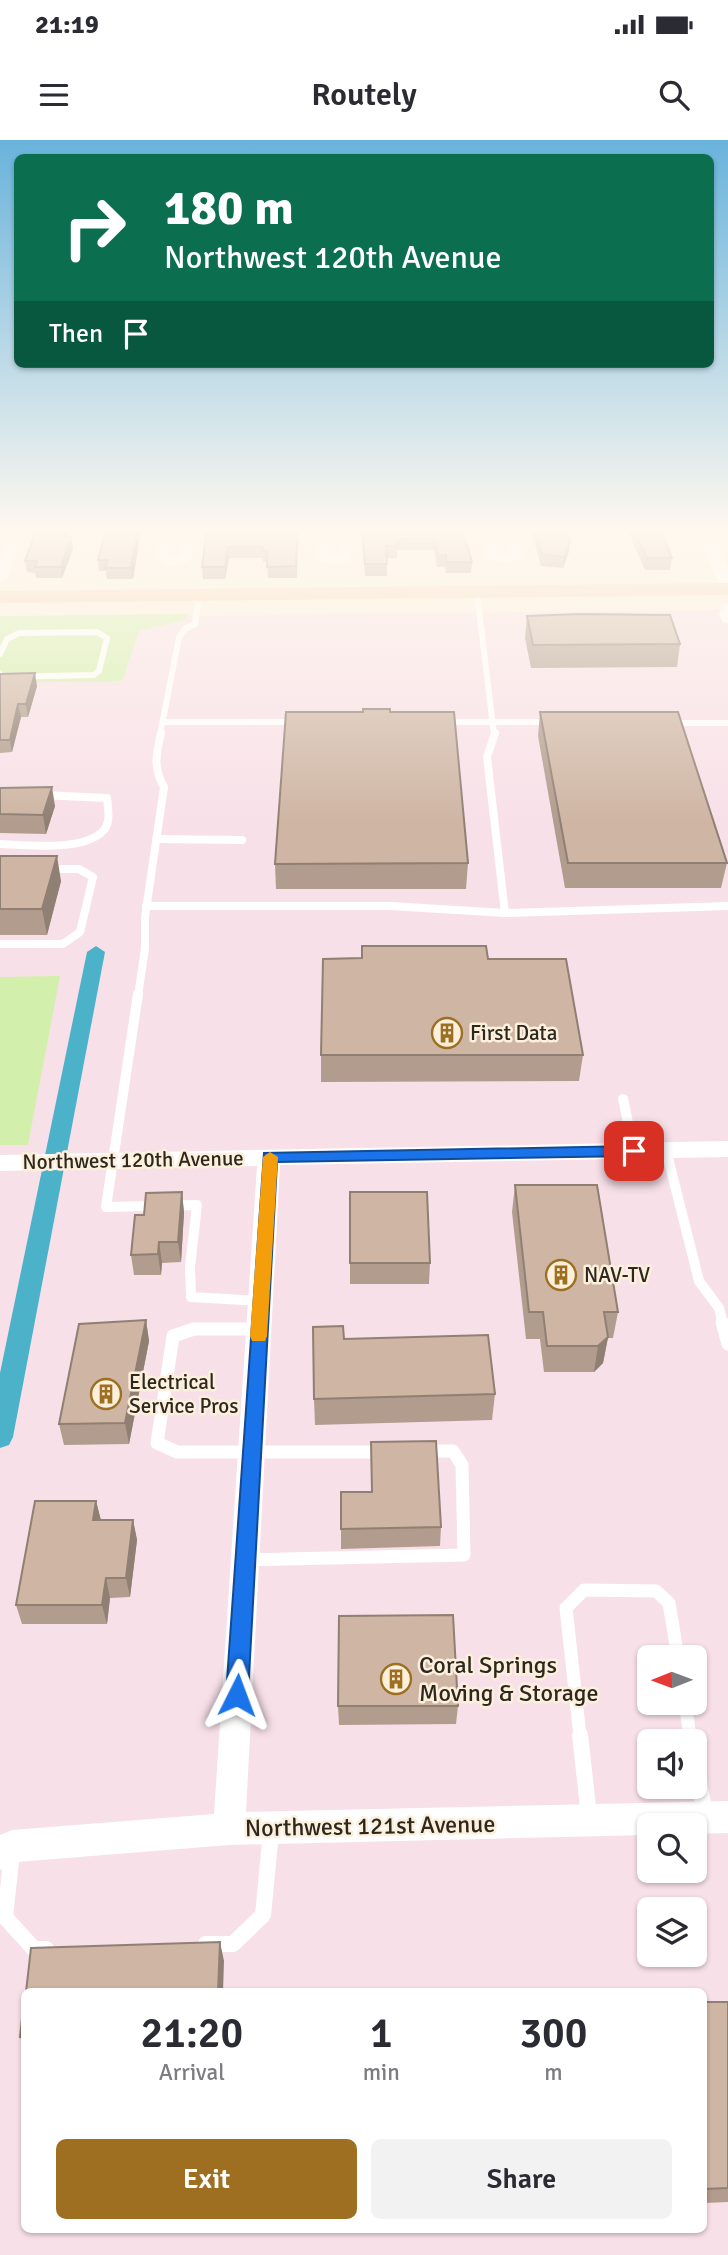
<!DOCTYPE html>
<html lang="en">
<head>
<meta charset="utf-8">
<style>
	body { margin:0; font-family:Signika,sans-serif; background:#f2f2f3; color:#2b2b33; height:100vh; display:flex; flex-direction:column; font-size:26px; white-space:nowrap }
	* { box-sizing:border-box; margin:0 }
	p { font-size:23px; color:#7c7c81 }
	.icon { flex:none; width:38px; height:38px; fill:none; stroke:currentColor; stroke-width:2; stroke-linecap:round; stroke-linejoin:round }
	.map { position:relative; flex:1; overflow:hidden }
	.drawer { position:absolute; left:21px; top:1848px; width:686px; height:245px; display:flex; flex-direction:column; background:#fff; border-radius:10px; box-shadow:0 2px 5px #0004 }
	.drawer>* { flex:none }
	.guide { position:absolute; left:14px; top:14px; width:700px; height:214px; border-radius:10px; box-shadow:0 2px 5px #0004; background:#0b6e4f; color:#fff; overflow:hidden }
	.needle { width:46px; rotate:269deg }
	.tools { position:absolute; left:637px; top:1505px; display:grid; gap:14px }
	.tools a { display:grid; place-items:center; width:70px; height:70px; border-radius:10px; background:#fff; box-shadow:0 2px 5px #0004; font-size:35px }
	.pin { position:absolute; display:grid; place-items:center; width:60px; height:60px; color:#fff; margin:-30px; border-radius:14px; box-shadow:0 4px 10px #0006 }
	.me { position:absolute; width:77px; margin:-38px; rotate:3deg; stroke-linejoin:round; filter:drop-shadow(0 0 5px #0008) }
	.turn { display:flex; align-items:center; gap:24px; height:147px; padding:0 35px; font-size:32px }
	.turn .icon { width:91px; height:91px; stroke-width:2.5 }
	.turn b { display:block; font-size:49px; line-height:60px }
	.then { display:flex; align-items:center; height:66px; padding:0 35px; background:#0003; gap:14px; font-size:26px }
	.eta { display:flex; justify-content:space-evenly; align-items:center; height:119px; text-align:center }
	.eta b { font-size:42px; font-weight:600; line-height:49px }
	.button { display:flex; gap:14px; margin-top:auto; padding:14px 35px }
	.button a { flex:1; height:80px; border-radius:10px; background:#9e6f21; color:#fff; font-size:28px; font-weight:600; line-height:80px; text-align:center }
	.button a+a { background:#f2f2f3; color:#2b2b33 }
	.status { display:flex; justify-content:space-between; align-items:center; height:49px; padding:0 35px; background:#fff; direction:ltr }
	.status svg { height:19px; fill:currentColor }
	header { display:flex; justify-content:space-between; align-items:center; height:91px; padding:0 35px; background:#fff; font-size:32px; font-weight:600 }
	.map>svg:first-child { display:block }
	.commercial { fill:#f8e0e9; fill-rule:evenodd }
	.green { fill:#d2f0ab }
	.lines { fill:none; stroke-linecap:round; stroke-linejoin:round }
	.canal { fill:#4cb2c9; fill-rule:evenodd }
	.service-far4 { stroke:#fff; stroke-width:6 }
	.service-far3 { stroke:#fff; stroke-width:8 }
	.service-far2 { stroke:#fff; stroke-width:10 }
	.service-far1 { stroke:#fff; stroke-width:13 }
	.service { stroke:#fff; stroke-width:16 }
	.minor { fill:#fff; fill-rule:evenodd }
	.tertiary { fill:#fff; fill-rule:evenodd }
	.secondary { fill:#f5d5ba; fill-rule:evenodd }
	.wall { fill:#b19c8d }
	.shaded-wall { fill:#907f73 }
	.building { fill:#ceb5a4; stroke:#907f73; stroke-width:2 }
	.route { fill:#1a73e8; stroke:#114b97; stroke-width:2 }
	.slow { fill:#f59e0b }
	.labels { text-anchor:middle; stroke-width:5; stroke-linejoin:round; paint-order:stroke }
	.poi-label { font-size:21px; fill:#2d271e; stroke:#fcefdc; text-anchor:start }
	.street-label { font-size:21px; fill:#2d271e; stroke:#fcefdc }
	.near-poi-label { font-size:24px; fill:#2d271e; stroke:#fcefdc; text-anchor:start }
	.near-street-label { font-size:24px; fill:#2d271e; stroke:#fcefdc }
</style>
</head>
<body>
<div class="status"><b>21:19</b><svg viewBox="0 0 49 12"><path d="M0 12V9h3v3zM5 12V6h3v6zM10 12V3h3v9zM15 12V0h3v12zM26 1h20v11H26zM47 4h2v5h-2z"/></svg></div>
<header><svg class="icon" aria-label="menu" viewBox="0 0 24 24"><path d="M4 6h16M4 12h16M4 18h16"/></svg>Routely<svg class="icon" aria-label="search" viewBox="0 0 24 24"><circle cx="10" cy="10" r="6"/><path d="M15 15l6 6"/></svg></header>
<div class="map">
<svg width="728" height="2115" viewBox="0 0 728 2115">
	<rect width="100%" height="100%" fill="#fcefdc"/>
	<path class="commercial" d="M728,470V2115H0V478ZM649,1517H695V1563H649ZM649,1601H695V1647H649ZM649,1685H695V1731H649ZM649,1769H695V1815H649ZM24,1852H704V2090H24Z"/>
	<g class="green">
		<polygon points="188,474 185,480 139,491 122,541 0,543 0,476"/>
		<polygon points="60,836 28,1005 0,1005 0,837"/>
	</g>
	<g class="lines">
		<polygon class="canal" points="96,806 105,812 13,1297 9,1305 0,1308 0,1233 87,812"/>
		<g class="service-far4">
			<polyline points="478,461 494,595"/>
			<polyline points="0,514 7,499 19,493 97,492 107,498 99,531 94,535 3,537 0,534"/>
			<polyline points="164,582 298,582"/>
			<polyline points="443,582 553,582"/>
			<polyline points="667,583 728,583"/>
			<polyline points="160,595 179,497 185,489 195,484 198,465"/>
		</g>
		<g class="service-far3">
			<polyline points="495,593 487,617 505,773"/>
			<polyline points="156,699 242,700"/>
			<path d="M0,704C26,705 85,712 104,690C111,681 108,669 107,658L41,655"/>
			<polyline points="146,766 391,766 505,773 728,766"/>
			<polyline points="0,804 63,804 80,792 93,737 79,729 46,729"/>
			<path d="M138,856L145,808V777L164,647C153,628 156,615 161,593"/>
		</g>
		<g class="service-far2">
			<polyline points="138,854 106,1067 197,1065 190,1127 191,1157 261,1161"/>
			<polyline points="623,959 634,1011"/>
			<polyline points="666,1010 699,1141 719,1168 723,1184"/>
		</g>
		<g class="service-far1">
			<polyline points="722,1182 728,1204"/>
			<polyline points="259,1189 194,1189 173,1196 157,1303 177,1312 385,1312"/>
			<polyline points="248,1420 464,1415 462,1325 453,1311 422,1311"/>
			<polyline points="685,1563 690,1596"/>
			<polyline points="580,1596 566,1468 584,1450 656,1451 669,1463 678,1517"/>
		</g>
		<g class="service">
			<polyline points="580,1595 589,1676"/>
			<polyline points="690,1595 691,1601"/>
			<polyline points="695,1620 705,1675"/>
			<polyline points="12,1712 5,1777 34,1809 46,1809"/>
			<polyline points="206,1804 233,1804 263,1775 271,1692"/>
		</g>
		<g class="minor">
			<polygon points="13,387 25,387 7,438 0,442 0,421"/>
			<path d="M174,387H186L184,391L193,398L191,419C181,429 165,428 155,418L159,398ZM177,397L181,399L179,417L168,416L171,400Z"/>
			<path d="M323,387H335L338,391L349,395L350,420L337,425L317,421L316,398L326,392ZM333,398L339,400V415H328V400Z"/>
			<path d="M483,387H497L518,396L523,415C514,426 501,422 487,419L483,399L488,393ZM498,398L508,401L509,415L498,413L495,400Z"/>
			<polygon points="728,464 728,483 723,482 719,474 723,465"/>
			<polygon points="728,1001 728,1017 280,1025 246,1672 728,1661 728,1693 695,1694 695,1685 649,1685 649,1695 229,1705 17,1722 0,1730 0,1695 12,1690 214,1674 257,1026 0,1031 0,1015"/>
		</g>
		<polygon class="tertiary" points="696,387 712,387 728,428 728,453 720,448"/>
		<polygon class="secondary" points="728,443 728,455 0,463 0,451"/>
	</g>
	<g class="wall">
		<polygon points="37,387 73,387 69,397 73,409 62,438 36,438 35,433 27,432 25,421"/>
		<polygon points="107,387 149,387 148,389 141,390 133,439 107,439 106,431 99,431 98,420"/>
		<polygon points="207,387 298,387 297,438 268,438 267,422 263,422 263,418 229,418 225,439 203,439 202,427"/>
		<polygon points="361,387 463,387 465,404 472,422 471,433 446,433 445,427 437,427 434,410 397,410 397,418 387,418 387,436 365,436"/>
		<polygon points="530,387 566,387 569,411 563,428 541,426"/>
		<polygon points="626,387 659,387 672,418 670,430 645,430"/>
		<polygon points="527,476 680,504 677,527 531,528 525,498"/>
		<polygon points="0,534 37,546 28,577 21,577 12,612 0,613"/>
		<polygon points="390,572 468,723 466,749 276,749 275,724"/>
		<polygon points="540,572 727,723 721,748 565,748 538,596"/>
		<polygon points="0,648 55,666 46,694 0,693"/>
		<polygon points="0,716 61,741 47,795 0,795"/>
		<polygon points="488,819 583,915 579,941 321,942 321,915"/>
		<polygon points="515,1045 618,1172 613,1198 608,1198 603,1223 594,1232 544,1232 540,1199 526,1199 512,1072"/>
		<polygon points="182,1052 184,1073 181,1122 162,1123 161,1135 134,1135 131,1115 144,1075"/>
		<polygon points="350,1052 430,1123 429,1144 350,1144"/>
		<polygon points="146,1180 149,1201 129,1304 64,1305 59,1284"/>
		<polygon points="344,1199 495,1254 492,1280 315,1285 314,1259"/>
		<polygon points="371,1302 441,1387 440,1406 341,1409 341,1352 371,1352"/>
		<polygon points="96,1361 101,1380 133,1380 137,1400 130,1457 110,1458 107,1484 22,1484 16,1465"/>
		<polygon points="338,1566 458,1566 456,1584 339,1585"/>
		<polygon points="24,1860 24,1906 20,1897"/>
		<polygon points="704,1862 728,1862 728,2062 704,2063"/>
	</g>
	<g class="shaded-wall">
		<polygon points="67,387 73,387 65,409 64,397"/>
		<polygon points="138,387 140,387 141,390 133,439 131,428"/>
		<polygon points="71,397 73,409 62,438 61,427"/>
		<polygon points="570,400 569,411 563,428 564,417"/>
		<polygon points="228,407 229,418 225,439 225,427"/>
		<polygon points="35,533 37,546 28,577 26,564"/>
		<polygon points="18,564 21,577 12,612 10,600"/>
		<polygon points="52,647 55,666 46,694 43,675"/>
		<polygon points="57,716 61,741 47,795 42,769"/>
		<polygon points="182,1052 184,1073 181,1122 178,1102"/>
		<polygon points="159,1102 162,1123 161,1135 158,1114"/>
		<polygon points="146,1180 149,1201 129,1304 125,1283"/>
		<polygon points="608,1197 603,1223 594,1232 598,1206"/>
		<polygon points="96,1361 101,1381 93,1380"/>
		<polygon points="133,1380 137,1400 130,1457 126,1438"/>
		<polygon points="106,1438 110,1458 107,1484 102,1465"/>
		<polygon points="220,1802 224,1821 223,1852 218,1852"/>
	</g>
	<g class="building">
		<polygon points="37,387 67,387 64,397 71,397 61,427 35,427 37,421 25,421"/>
		<polygon points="107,387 138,387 131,428 105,428 108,420 98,420"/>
		<polygon points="207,387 298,387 296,426 267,427 267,411 262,411 263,407 228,407 225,427 202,427"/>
		<polygon points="362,387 463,387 465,404 467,404 472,422 446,422 446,415 438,415 434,398 397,399 397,406 386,406 387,424 365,424"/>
		<polygon points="534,387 566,387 570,400 564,417 542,414"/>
		<polygon points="632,387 659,387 672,418 647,418"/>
		<polygon points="581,474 670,475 680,504 533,505 527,476"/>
		<polygon points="35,533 26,564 18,564 10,600 0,600 0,534"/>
		<polygon points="363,569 390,569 390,572 454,572 468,723 275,724 286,572 363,572"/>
		<polygon points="540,572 678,572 727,723 568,723"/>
		<polygon points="52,647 43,675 0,674 0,648"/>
		<polygon points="0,716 57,716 42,769 0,769"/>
		<polygon points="362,806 486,806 488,819 566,819 583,915 321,915 323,819 362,818"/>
		<polygon points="515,1045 597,1045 618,1172 604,1172 608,1197 598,1206 547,1206 543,1172 529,1172"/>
		<polygon points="182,1052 178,1102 159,1102 158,1114 131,1115 135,1075 144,1075 146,1053"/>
		<polygon points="350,1052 427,1052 430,1123 350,1123"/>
		<polygon points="146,1180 125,1283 59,1284 79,1184"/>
		<polygon points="343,1186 344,1199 488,1195 495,1254 314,1259 313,1187"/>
		<polygon points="436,1301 441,1387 341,1389 341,1352 372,1352 371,1302"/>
		<polygon points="35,1361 96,1361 93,1380 133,1380 126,1438 106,1438 102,1465 16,1465"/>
		<polygon points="453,1475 458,1566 338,1566 339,1476"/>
		<polygon points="220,1802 218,1852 26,1852 31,1808"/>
		<polygon points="24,1860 24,1897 20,1897"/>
		<polygon points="704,1862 728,1862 728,2048 704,2049"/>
	</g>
	<linearGradient id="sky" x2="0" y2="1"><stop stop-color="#69b3dc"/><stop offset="0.57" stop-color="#fef8ef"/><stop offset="1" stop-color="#fef8ef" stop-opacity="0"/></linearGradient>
	<rect width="728" height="683" fill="url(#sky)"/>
	<polygon class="route" points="634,1006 642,1011 634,1016 277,1022 248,1555 245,1562 237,1565 230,1562 226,1555 264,1013"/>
	<polygon class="slow" points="270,1012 278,1017 267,1196 265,1201 252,1201 250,1196 263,1017"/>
	<defs>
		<g id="building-ring" transform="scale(1.575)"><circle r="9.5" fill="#fcefdc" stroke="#9e6f21" stroke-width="1.5"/><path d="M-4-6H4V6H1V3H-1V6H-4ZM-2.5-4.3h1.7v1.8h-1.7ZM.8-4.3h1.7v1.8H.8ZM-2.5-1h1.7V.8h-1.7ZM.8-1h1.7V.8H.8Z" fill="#9e6f21"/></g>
	</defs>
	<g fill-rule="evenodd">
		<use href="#building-ring" x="447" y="893"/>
		<use href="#building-ring" x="561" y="1135"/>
		<use href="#building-ring" x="106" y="1254"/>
		<use href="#building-ring" x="396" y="1539"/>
	</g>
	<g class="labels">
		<g class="poi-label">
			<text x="470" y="900">First Data</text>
			<text x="584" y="1142">NAV-TV</text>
			<text x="129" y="1249">Electrical<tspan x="129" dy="24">Service Pros</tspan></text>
		</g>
		<g class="street-label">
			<text transform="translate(133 1020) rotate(-1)" y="7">Northwest 120th Avenue</text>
		</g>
		<g class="near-poi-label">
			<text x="419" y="1533">Coral Springs<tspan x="419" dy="28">Moving &amp; Storage</tspan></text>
		</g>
		<g class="near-street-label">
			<text transform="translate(370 1686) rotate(-1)" y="8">Northwest 121st Avenue</text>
		</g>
	</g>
</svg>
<div class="tools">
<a><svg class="needle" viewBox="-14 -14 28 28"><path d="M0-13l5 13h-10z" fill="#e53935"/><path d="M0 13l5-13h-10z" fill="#7c7c81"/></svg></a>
<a><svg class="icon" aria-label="sound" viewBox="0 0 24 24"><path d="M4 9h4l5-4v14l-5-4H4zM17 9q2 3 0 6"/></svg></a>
<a><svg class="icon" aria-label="search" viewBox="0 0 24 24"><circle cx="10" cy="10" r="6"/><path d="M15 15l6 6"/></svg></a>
<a><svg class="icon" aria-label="layers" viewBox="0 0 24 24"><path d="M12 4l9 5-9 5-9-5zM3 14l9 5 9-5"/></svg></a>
</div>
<div class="pin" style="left:634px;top:1011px;background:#d93025"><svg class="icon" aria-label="arrive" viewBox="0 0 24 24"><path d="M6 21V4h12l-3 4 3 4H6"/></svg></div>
<svg class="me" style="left:237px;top:1555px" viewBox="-20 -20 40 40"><path d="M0-17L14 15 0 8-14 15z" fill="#1a73e8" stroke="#fff" stroke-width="4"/></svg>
<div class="guide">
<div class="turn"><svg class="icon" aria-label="right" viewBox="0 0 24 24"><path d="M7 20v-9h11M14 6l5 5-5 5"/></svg><div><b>180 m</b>Northwest 120th Avenue</div></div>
<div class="then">Then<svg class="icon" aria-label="arrive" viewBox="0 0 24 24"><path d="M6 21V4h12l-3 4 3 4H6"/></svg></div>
</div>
<section class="drawer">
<div class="eta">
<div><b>21:20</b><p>Arrival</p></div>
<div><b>1</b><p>min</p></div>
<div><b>300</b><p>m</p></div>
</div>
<div class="button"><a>Exit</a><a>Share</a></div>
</section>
</div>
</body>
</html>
